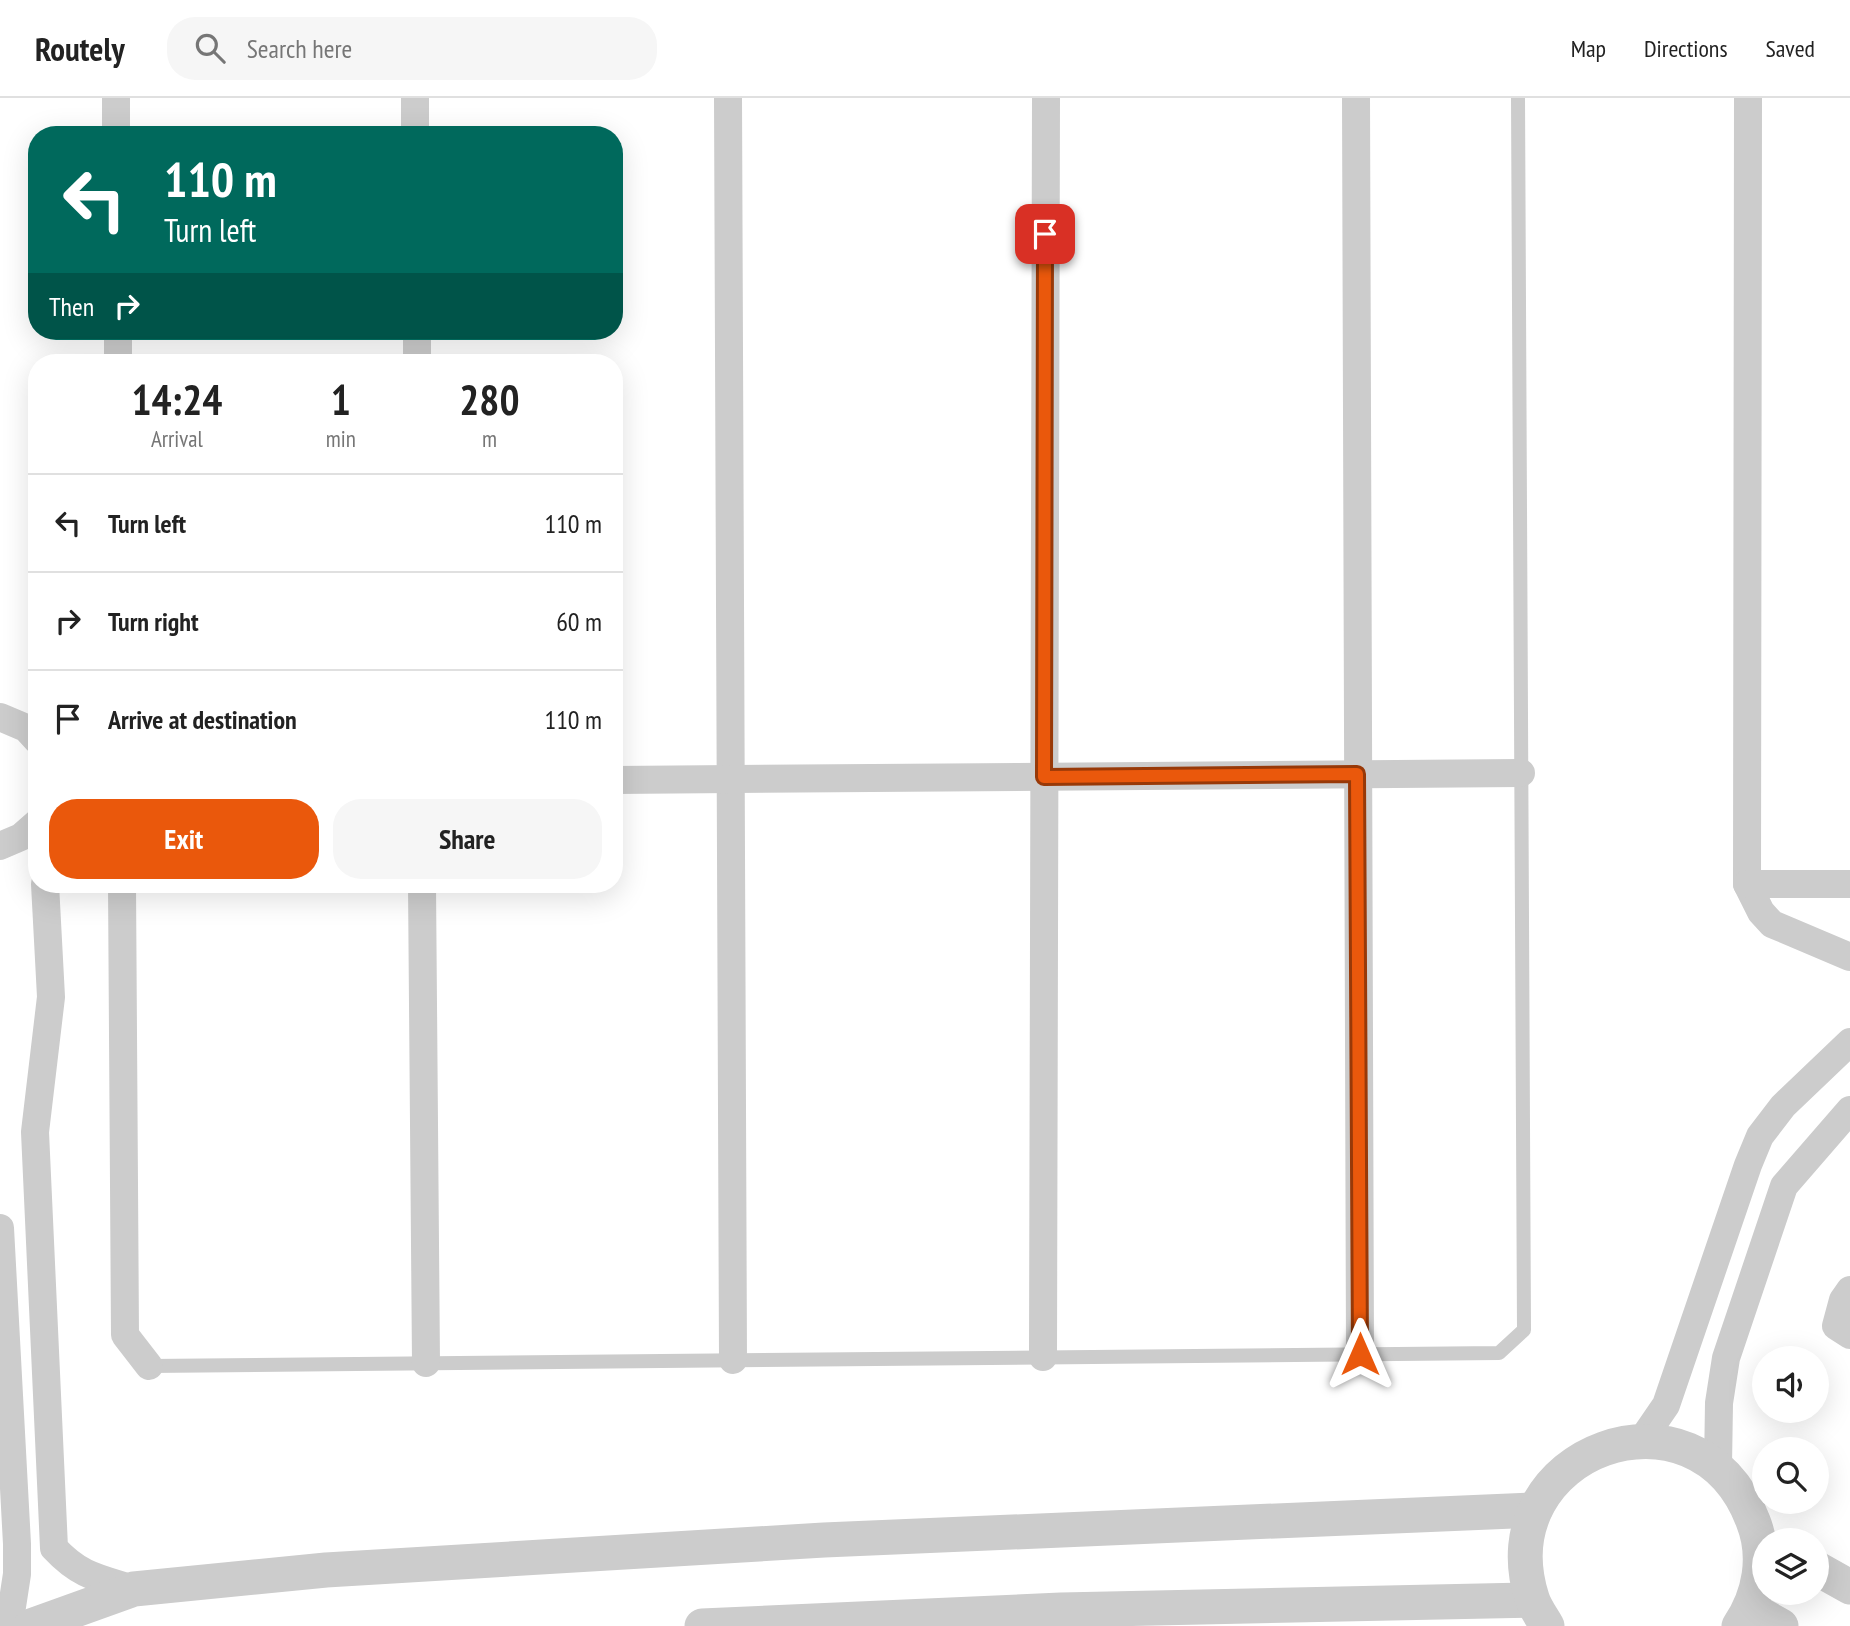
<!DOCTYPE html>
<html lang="en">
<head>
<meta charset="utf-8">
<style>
	body { margin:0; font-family:"PT Sans Narrow",sans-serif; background:#f6f6f6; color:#222; height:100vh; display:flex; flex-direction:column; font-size:26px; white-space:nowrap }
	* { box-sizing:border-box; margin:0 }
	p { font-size:23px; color:#767676 }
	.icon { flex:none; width:38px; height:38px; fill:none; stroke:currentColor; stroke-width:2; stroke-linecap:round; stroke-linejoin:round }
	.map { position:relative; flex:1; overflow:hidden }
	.details { position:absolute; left:28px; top:256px; width:595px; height:539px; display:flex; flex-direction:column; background:#fff; border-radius:28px; box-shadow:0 7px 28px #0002 }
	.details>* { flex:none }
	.guide { position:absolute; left:28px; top:28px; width:595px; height:214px; border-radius:28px; box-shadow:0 7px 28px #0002; background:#00695c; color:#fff; overflow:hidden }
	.controls { position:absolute; left:1752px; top:1248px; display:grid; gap:14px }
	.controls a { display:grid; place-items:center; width:77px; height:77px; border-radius:50%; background:#fff; box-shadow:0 7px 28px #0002; font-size:35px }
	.pin { position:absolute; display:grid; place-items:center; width:60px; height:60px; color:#fff; margin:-30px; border-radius:14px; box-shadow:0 4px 10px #0006 }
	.me { position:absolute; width:77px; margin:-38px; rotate:0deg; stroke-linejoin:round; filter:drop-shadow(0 0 5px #0008) }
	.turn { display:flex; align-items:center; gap:24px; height:147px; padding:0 21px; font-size:32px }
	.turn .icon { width:91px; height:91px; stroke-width:2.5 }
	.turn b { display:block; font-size:49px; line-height:60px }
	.then { display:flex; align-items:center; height:66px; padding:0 21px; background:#0003; gap:14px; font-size:26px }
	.eta { display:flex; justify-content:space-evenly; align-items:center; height:119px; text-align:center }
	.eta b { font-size:42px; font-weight:600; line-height:49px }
	.button { display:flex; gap:14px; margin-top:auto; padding:14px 21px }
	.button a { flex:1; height:80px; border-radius:28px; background:#ea580c; color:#fff; font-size:28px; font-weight:600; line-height:80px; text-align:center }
	.button a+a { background:#f6f6f6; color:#222 }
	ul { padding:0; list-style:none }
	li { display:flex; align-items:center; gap:21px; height:98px; padding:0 21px; border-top:2px solid #e0e0e0 }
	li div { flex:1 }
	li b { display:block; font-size:26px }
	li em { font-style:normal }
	header { display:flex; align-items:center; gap:42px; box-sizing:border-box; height:98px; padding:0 35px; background:#fff; border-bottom:2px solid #e0e0e0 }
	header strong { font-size:33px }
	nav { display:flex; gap:38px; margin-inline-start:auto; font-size:24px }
	.search { width:490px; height:63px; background:#f6f6f6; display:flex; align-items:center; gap:18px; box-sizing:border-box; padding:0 24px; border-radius:28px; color:#767676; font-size:26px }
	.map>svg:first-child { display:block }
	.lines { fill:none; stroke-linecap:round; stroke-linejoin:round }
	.service { stroke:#ccc; stroke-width:14 }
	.minor { stroke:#ccc; stroke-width:28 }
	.tertiary { stroke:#ccc; stroke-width:35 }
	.route-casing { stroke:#983908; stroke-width:18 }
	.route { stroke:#ea580c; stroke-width:12 }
</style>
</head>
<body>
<header>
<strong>Routely</strong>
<div class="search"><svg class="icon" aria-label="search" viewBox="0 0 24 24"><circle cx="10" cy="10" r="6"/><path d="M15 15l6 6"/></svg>Search here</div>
<nav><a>Map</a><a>Directions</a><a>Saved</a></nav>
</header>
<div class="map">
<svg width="1850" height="1528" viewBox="0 0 1850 1528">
	<rect width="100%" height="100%" fill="#fff"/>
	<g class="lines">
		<polyline class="service" points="149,1268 1499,1255 1524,1232 1518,0"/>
		<g class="minor">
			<polyline points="116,0 116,37"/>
			<polyline points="415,0 415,37"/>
			<polyline points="728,0 733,1262"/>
			<polyline points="1356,0 1360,1256"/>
			<polyline points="1748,0 1747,786 1761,814 1772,826 1850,859"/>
			<polyline points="118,233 118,264"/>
			<polyline points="417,233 417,264"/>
			<polyline points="0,619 26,630 37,642"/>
			<polyline points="614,682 1521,675"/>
			<polyline points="0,748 21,739 37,725"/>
			<path d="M45,786L51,899L35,1034L54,1450C80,1478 98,1480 134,1491"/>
			<polyline points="122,786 125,1237 149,1268"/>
			<polyline points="422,786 426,1265"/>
			<polyline points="1747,786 1850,786"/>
			<polyline points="0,1130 17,1446 17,1476 9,1528"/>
			<polyline points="1850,1192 1843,1202 1836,1228 1850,1237"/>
			<polyline points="1043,1259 1046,0"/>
			<polyline points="1642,1342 1666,1307 1748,1067 1760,1038 1783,1008 1850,944"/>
			<polyline points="1718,1368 1719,1305 1726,1260 1784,1088 1850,1012"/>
		</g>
		<g class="tertiary">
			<polyline points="1816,1470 1850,1489"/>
			<polyline points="1751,1511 1781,1528"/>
			<polyline points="31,1528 134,1491 326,1472 824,1442 1535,1412"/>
			<polyline points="702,1528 1061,1512 1532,1502"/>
			<path d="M1547,1528C1542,1519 1535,1510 1532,1500C1485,1353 1697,1275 1753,1423C1767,1458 1760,1497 1739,1528"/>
		</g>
	</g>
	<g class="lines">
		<g class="route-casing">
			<polyline id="route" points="1045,136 1044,679 1357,676 1360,1256"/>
		</g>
		<use href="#route" class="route"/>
	</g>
</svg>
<div class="controls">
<a><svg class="icon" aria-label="sound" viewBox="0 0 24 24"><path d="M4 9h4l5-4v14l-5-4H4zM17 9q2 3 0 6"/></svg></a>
<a><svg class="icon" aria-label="search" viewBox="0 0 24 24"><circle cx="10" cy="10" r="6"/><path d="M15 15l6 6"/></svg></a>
<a><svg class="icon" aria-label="layers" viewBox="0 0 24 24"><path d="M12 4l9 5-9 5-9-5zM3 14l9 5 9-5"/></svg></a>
</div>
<div class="pin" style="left:1045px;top:136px;background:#d93025"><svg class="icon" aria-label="arrive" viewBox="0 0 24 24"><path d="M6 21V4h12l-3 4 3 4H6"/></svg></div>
<svg class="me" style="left:1360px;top:1256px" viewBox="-20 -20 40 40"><path d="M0-17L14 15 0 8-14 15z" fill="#ea580c" stroke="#fff" stroke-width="4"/></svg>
<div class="guide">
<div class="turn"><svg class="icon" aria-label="left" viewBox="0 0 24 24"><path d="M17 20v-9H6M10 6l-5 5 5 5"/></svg><div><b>110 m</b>Turn left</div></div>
<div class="then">Then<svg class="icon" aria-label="right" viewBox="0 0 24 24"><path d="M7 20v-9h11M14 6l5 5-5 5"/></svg></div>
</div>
<section class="details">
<div class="eta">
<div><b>14:24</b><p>Arrival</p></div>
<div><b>1</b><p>min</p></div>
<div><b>280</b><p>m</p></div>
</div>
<ul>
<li><svg class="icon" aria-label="left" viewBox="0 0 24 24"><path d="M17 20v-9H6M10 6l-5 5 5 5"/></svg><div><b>Turn left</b></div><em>110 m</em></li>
<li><svg class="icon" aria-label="right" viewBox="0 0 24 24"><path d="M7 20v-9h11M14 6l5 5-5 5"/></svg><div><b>Turn right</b></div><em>60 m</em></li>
<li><svg class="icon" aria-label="arrive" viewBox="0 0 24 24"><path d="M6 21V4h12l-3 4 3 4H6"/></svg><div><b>Arrive at destination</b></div><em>110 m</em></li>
</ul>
<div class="button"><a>Exit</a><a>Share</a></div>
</section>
</div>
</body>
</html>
